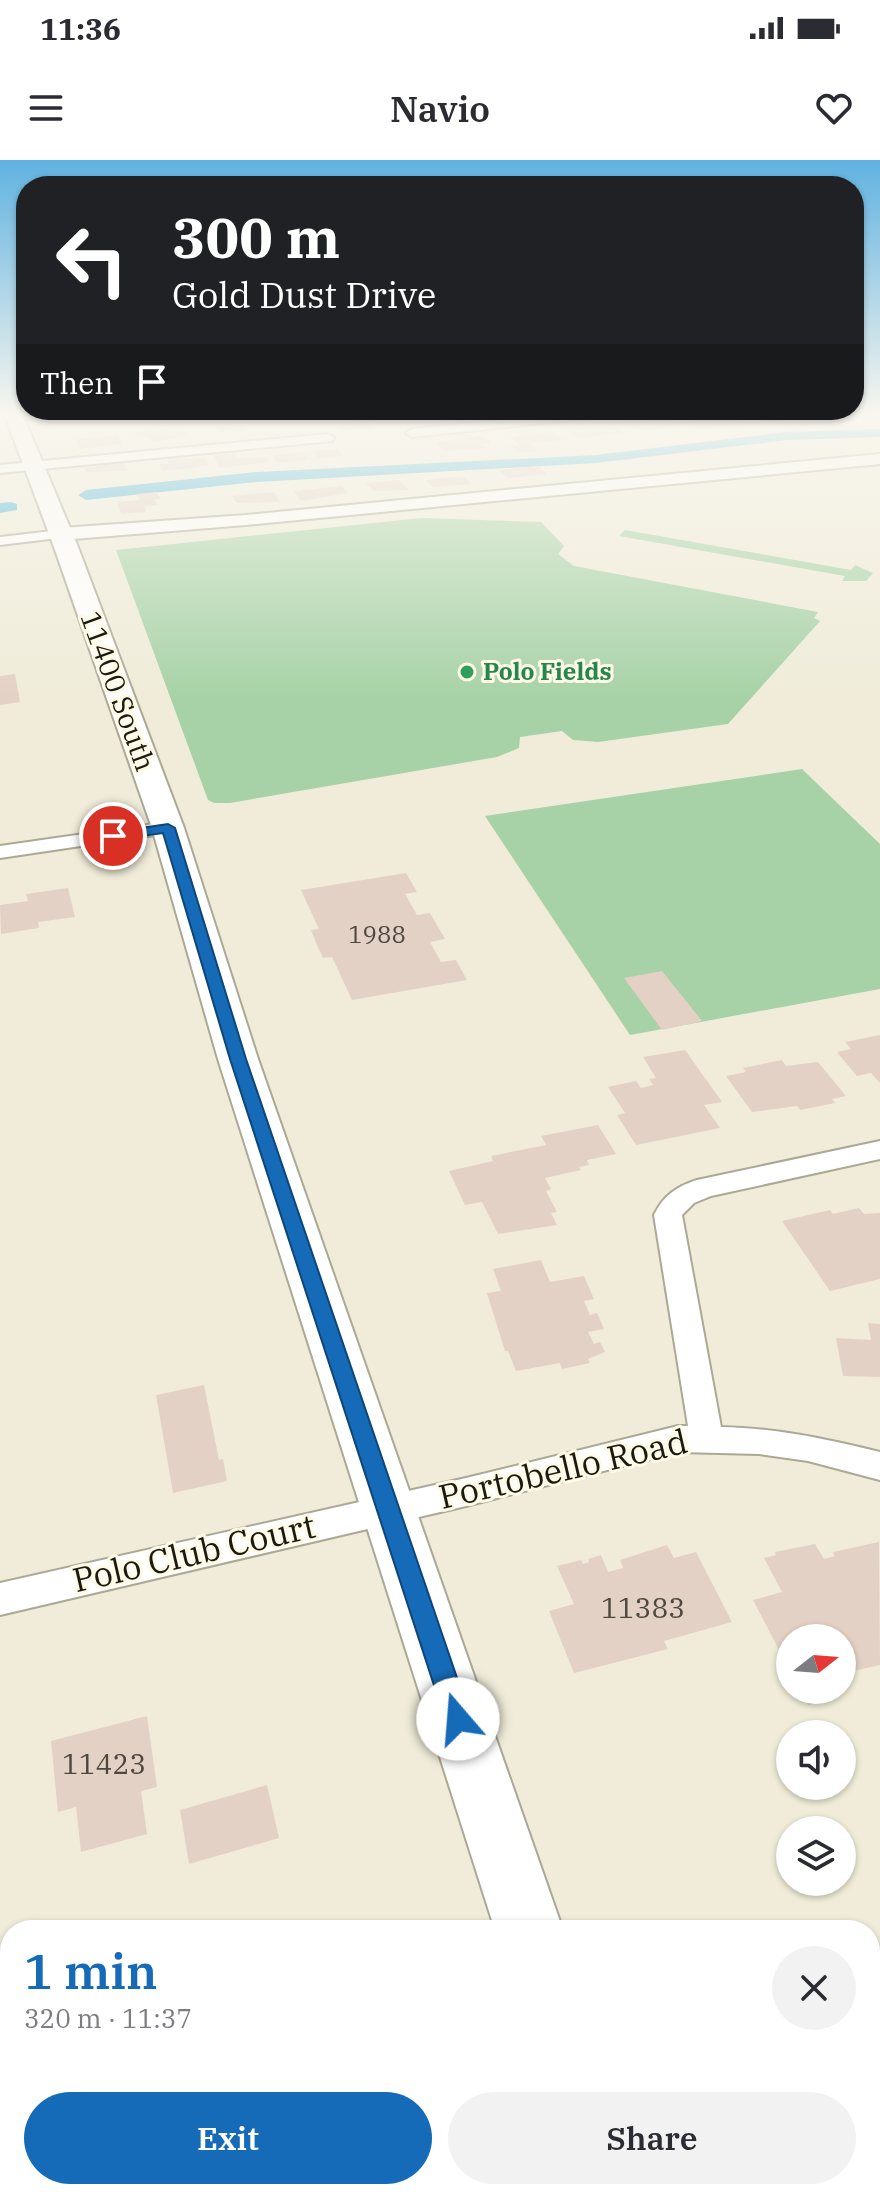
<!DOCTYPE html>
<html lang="en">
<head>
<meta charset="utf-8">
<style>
	body { margin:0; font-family:"IBM Plex Serif",serif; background:#f2f2f3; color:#2b2b33; height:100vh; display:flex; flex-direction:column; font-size:30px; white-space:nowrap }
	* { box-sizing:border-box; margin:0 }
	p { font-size:26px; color:#7c7c81 }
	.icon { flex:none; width:44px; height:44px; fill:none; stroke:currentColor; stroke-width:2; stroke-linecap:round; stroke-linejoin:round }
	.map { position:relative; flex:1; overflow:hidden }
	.drawer { position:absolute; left:0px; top:1760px; width:880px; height:280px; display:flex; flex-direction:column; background:#fff; border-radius:32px 32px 0 0; box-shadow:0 2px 6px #0004 }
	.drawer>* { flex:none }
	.hud { position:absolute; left:16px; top:16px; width:848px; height:244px; border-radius:32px; box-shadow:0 2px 6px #0004; background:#202124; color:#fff; overflow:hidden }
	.needle { width:52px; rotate:73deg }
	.controls { position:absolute; left:776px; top:1464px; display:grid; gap:16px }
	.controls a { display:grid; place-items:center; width:80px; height:80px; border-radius:50%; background:#fff; box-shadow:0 2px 6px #0004; font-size:40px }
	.pin { position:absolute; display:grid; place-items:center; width:68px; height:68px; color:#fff; margin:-34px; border:4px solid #fff; border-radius:50%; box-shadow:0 2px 8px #0007 }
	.me { position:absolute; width:88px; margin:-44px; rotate:342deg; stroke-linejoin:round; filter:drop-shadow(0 0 6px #0008) }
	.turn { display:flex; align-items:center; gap:28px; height:168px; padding:0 24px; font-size:36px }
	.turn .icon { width:104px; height:104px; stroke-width:2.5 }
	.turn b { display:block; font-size:56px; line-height:68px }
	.then { display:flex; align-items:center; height:76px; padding:0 24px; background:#0003; gap:16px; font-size:30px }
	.round { display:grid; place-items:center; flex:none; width:84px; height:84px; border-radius:42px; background:#f2f2f3 }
	.overview { display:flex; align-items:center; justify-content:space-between; height:136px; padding:0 24px }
	h1 { font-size:48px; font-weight:600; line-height:60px; color:#166bb9 }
	.primary-button { display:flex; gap:16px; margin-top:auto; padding:16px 24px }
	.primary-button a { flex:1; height:92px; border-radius:48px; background:#166bb9; color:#fff; font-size:32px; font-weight:600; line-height:92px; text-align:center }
	.primary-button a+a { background:#f2f2f3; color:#2b2b33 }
	.status { display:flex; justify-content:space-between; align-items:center; height:56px; padding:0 40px; background:#fff; direction:ltr }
	.status svg { height:22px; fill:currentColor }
	header { display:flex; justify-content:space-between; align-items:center; height:104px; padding:0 24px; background:#fff; font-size:36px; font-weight:600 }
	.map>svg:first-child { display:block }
	.green { fill:#a7d2a7 }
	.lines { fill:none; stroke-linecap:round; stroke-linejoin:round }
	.canal { fill:#35aed7; fill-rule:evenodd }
	.building { fill:#e4d1c6 }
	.minor-casing { stroke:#aba896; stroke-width:4 }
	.tertiary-casing { stroke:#aba896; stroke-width:4 }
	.primary-casing { stroke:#aba896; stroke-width:4 }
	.minor { fill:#fff; fill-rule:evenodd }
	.tertiary { fill:#fff; fill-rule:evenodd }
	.primary { fill:#fff; fill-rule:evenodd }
	.route { fill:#166bb9; stroke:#0e4678; stroke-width:2 }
	.leisure-dot { fill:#2e9e5b; stroke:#fefae6; stroke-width:3 }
	.labels { text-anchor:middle; stroke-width:6; stroke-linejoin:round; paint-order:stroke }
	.far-leisure-label { font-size:24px; font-weight:bold; fill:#27864d; stroke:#fefae6; text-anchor:start }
	.number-label { font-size:24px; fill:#4c473f }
	.street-label { font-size:28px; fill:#1a1912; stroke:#fefae6 }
	.near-number-label { font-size:28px; fill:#4c473f }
	.near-street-label { font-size:34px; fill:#1a1912; stroke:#fefae6 }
</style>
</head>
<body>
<div class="status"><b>11:36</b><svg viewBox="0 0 49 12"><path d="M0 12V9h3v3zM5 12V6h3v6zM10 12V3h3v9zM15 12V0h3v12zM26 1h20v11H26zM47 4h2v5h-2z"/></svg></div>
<header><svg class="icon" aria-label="menu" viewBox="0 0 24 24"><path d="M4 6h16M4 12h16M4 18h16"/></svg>Navio<svg class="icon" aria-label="heart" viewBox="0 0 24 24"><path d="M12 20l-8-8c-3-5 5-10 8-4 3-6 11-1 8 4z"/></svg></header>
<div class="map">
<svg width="880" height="2040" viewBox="0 0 880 2040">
	<rect width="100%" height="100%" fill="#f0ecd9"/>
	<g class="green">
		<polygon points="422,358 541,362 564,386 558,394 574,406 818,452 814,458 820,461 728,564 598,582 573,580 562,571 520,577 519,588 497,597 230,643 214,643 208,640 116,390"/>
		<polygon points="625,370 851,410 855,405 873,413 866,421 842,421 845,416 619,376"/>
		<polygon points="802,609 880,684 880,829 630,875 485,656"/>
	</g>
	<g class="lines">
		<g class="canal">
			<polygon points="880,269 880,277 787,280 596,303 257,322 86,340 78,335 86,330 257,312 596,295 787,272"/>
			<polygon points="11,342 17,344 17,350 0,353 0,343"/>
		</g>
	</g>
	<g class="building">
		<polygon points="142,253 111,259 94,259 91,254"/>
		<polygon points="375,253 426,253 431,257 390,261"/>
		<polygon points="758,253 793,253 798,257 775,263 748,257"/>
		<polygon points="731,256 745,264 699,269 691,263 698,262 692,258"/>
		<polygon points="667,259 679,266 643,272 621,262"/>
		<polygon points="368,262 373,268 343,270 339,265"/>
		<polygon points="243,264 248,271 220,272 216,266"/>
		<polygon points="586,266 589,268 615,266 624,273 585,277 574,276 564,268"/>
		<polygon points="162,269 184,270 189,276 151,282 148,277 137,278 134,273"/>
		<polygon points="532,270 536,273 554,272 563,280 529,283 539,291 519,293 510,286 519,285 510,277 521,276 516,272"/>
		<polygon points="118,275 122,284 80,289 76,279"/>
		<polygon points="483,276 491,283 483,284 487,288 444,291 435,282"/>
		<polygon points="338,289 343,296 318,298 314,291"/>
		<polygon points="303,292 308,300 277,303 272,295"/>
		<polygon points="235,293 238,298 266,297 269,302 220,308 213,295"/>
		<polygon points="205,298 209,305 192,308 162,311 159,304 169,304 167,300"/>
		<polygon points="123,302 127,311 86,312 84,308"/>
		<polygon points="538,306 547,314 507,318 498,310"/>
		<polygon points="455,317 465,318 471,324 433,327 426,320"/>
		<polygon points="398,320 409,330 373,331 366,323"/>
		<polygon points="342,326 348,333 301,341 294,331"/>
		<polygon points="157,332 160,339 155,339 157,345 144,346 146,352 121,354 117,342 139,340 137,334"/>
		<polygon points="274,332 280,342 237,343 232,336"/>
		<polygon points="15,514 20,542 0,545 0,516"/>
		<polygon points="406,713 417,732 405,734 417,755 430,753 445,779 430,782 441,802 456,800 467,820 352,840 332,797 323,798 317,785 311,770 319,769 301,730"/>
		<polygon points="68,728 75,757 38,762 39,768 1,774 0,745 28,741 26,734"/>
		<polygon points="662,811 702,861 662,870 624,818"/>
		<polygon points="880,875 880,923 871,913 857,916 837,892 851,889 845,882"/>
		<polygon points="685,890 722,942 704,945 720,968 636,985 617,955 625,953 608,927 636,921 641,928 653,925 649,919 656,918 643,897"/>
		<polygon points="782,900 786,906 818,902 846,936 832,939 835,943 800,950 797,946 752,952 726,916 746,912 743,908"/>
		<polygon points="598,965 616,994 587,1000 589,1005 579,1007 581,1010 545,1018 551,1029 546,1031 557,1052 551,1053 557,1065 498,1074 482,1042 465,1045 449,1011 493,1001 491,996 546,985 541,976"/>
		<polygon points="859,1048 864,1054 880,1053 880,1119 830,1131 782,1061 830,1050 833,1054"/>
		<polygon points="541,1100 550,1122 584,1116 594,1139 584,1141 590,1155 597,1153 604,1169 588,1172 594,1184 600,1182 605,1192 588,1199 590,1203 562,1209 560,1203 516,1211 508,1191 505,1191 487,1133 501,1131 493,1109"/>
		<polygon points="868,1163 880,1164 880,1217 843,1216 836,1178 871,1180"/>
		<polygon points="204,1225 219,1300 223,1299 227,1321 173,1333 156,1235"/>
		<polygon points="879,1382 880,1505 845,1513 846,1516 842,1517 842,1478 790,1478 790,1511 753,1440 782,1432 764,1398 776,1395 775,1392 815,1384 824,1399 835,1396 833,1392"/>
		<polygon points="667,1385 674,1398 696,1392 732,1462 664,1481 668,1489 574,1513 549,1451 574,1444 557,1406 581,1400 583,1404 589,1402 588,1399 601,1395 608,1412 623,1408 620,1400"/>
		<polygon points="800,1530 835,1530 839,1536 808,1545"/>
		<polygon points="147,1556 157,1627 141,1631 147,1674 81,1692 76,1647 58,1652 51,1581"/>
		<polygon points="267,1625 279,1678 189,1704 180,1650"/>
		<polygon points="183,2030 283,2030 285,2040 184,2040"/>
	</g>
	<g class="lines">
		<g class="minor-casing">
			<g id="minor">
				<polygon points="567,253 607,253 601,257 412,277 406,273 412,269"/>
				<polygon points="328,274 334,278 332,281 0,313 0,305"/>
				<polygon points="61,370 68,374 66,377 0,385 0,377"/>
				<polygon points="168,662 175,664 178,668 175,672 0,698 0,686"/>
				<path d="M880,981V999L711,1036L694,1043L682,1055L721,1267C776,1268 827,1279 880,1292V1320L808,1301L759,1294L678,1292L466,1346L0,1455V1423L466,1318L678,1266H688L654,1055C664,1035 676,1027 697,1020Z"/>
			</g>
		</g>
		<g class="tertiary-casing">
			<polygon id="tertiary" points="880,294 880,304 246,365 61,380 52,374 61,368 246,355"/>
		</g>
		<g class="primary-casing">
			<g id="primary">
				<polygon points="4,253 22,253 78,387 184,668 258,899 563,1770 495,1770 218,899 152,668 54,387"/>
				<polygon points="577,2030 655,2030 658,2040 580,2040"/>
			</g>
		</g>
		<use href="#minor" class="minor"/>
		<use href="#tertiary" class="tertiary"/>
		<use href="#primary" class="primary"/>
	</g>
	<linearGradient id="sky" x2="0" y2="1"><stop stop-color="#60b2e1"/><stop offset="0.47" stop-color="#f8f6ee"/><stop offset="1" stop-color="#f8f6ee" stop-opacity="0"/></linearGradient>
	<rect width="880" height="539" fill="url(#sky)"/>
	<polygon class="route" points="168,664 175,668 246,899 471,1559 467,1567 458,1571 449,1567 445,1559 230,899 163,673 113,680 106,676 113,672"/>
	<circle class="leisure-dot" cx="467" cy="512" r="8"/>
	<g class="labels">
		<g class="far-leisure-label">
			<text x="483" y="520">Polo Fields</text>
		</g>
		<g class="number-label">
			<text x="377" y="783">1988</text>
		</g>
		<g class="street-label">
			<text transform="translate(118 531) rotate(70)" y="10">11400 South</text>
		</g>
		<g class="near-number-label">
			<text x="643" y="1458">11383</text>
			<text x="104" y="1614">11423</text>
		</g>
		<g class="near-street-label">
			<text transform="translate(563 1309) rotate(-13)" y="12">Portobello Road</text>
			<text transform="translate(194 1393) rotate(-13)" y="12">Polo Club Court</text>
		</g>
	</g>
</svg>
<div class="controls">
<a><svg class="needle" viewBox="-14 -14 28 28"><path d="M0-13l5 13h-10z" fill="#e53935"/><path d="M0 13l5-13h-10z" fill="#7c7c81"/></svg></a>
<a><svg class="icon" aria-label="sound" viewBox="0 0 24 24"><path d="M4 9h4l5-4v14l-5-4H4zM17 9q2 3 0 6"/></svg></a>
<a><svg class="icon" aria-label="layers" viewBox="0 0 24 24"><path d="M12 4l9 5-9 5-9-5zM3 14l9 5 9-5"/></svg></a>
</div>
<div class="pin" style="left:113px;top:676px;background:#d93025"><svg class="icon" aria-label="arrive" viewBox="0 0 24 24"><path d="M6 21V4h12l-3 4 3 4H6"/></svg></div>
<svg class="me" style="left:458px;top:1559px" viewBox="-20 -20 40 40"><circle r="19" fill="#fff"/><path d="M0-13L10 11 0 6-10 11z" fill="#166bb9"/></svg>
<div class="hud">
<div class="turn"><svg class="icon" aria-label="left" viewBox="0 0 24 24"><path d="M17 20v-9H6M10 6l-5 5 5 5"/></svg><div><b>300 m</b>Gold Dust Drive</div></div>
<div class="then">Then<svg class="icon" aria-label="arrive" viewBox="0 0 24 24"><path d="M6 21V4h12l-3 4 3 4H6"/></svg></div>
</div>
<section class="drawer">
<div class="overview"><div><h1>1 min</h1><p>320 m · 11:37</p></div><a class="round"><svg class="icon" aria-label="close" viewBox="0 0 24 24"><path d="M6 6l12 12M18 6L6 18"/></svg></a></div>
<div class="primary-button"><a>Exit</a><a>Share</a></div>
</section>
</div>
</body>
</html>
